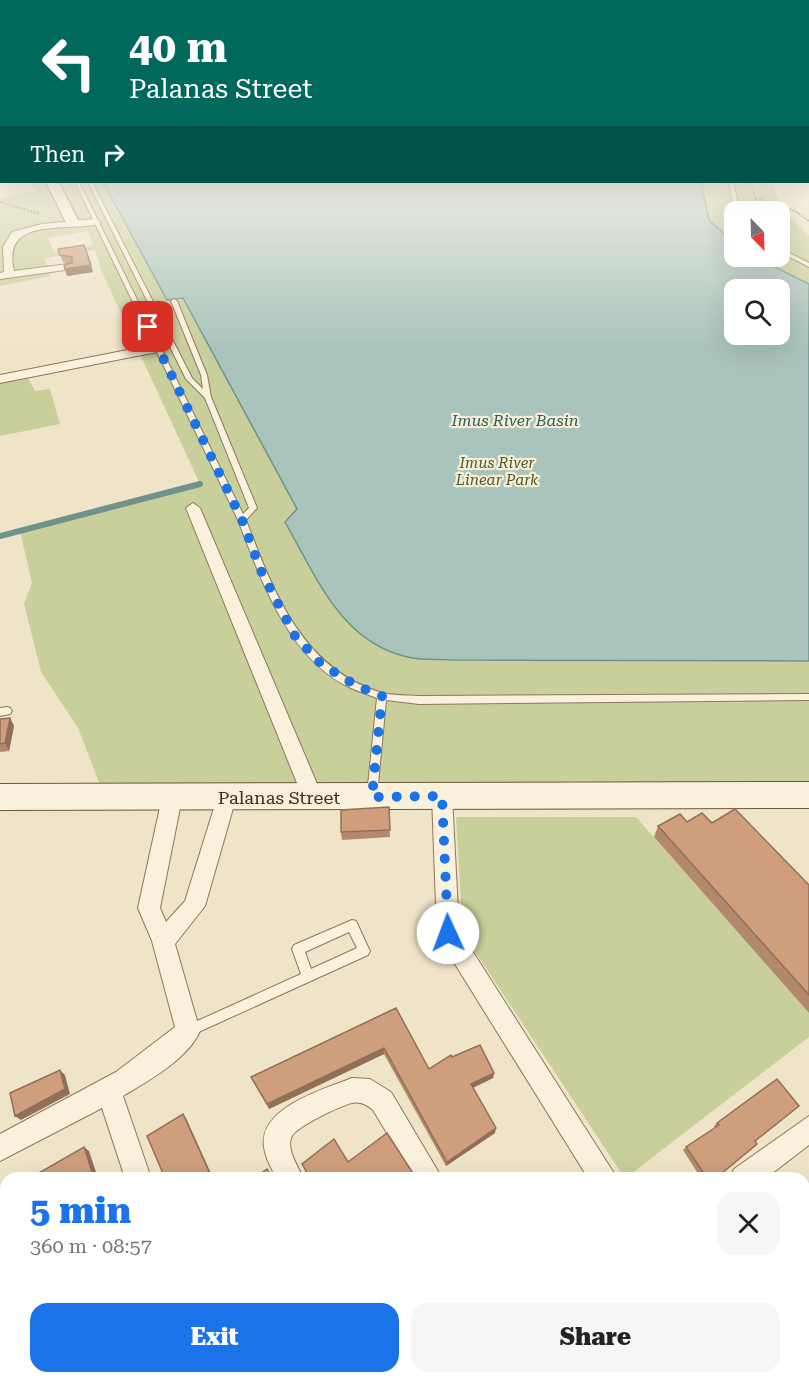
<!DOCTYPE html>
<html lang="en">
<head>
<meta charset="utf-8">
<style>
	body { margin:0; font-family:"Roboto Serif",serif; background:#f6f6f6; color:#222; height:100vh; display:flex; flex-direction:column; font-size:22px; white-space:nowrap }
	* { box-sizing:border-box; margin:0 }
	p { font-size:20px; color:#767676 }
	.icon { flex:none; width:33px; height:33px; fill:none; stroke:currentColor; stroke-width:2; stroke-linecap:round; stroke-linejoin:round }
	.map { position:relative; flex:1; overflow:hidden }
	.side { position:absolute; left:0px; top:1172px; width:810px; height:212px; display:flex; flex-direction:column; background:#fff; border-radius:18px 18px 0 0; box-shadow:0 6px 24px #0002 }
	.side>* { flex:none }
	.guide { position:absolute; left:0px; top:0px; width:810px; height:183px; box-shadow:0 6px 24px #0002; background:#00695c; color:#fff; overflow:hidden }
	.needle { width:39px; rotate:157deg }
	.tools { position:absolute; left:724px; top:201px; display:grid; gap:12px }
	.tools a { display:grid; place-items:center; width:66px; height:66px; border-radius:12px; background:#fff; box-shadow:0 6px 24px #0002; font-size:30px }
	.pin { position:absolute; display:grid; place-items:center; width:51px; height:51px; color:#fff; margin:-26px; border-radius:12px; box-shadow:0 3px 9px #0006 }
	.me { position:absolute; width:66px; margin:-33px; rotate:358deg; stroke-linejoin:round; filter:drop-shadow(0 0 4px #0008) }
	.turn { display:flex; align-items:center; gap:21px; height:126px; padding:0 30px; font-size:27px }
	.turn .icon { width:78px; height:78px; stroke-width:2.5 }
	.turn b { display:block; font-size:42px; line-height:51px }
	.then { display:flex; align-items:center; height:57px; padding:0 30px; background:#0003; gap:12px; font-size:22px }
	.round { display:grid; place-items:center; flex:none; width:63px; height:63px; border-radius:18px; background:#f6f6f6 }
	.overview { display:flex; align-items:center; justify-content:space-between; height:102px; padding:0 30px }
	h1 { font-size:36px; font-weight:800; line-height:45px; color:#1a73e8 }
	.cta { display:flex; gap:12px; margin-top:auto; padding:12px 30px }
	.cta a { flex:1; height:69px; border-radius:18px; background:#1a73e8; color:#fff; font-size:24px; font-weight:800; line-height:69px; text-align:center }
	.cta a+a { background:#f6f6f6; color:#222 }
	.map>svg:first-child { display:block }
	.green { fill:#c9cf9b; fill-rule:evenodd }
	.water { fill:#a9c4bc; stroke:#6f938a; stroke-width:1.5; fill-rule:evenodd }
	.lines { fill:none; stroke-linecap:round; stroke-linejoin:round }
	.stream { stroke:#6f938a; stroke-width:6 }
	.service-casing { stroke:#8d765c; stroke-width:2 }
	.minor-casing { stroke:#8d765c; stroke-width:2 }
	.secondary-casing { stroke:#6f573f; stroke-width:2 }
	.path { stroke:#8d765c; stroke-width:2; stroke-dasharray:2 1.5; stroke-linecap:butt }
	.service { fill:#faf1dc; fill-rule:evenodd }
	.minor { fill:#faf1dc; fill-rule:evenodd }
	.secondary { fill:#faf1dc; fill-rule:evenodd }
	.wall { fill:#b2896c }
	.shaded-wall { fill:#916f58 }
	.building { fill:#cf9f7d; stroke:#916f58; stroke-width:1.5 }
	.route { stroke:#1a73e8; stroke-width:10; stroke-dasharray:0 18 }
	.labels { text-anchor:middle; stroke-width:4.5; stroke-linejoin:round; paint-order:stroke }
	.far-park-label { font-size:15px; font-style:italic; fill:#4d5a26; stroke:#f7eed8 }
	.far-water-label { font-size:16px; font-style:italic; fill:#2f5d5a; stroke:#f7eed8 }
	.street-label { font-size:18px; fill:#3d2e20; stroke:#f7eed8 }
</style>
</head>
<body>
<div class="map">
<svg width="809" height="1382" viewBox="0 0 809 1382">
	<rect width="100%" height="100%" fill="#f0e4c8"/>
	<g class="green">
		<path d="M32,182H771L785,212L809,236V784L102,790L78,728L41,672L24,604L32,583L20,531L200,484L102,272L95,250L45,258L50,276L0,286V198L37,191L32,187ZM735,212H780V256H735ZM88,231L93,245L54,252L48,238ZM735,290H780V334H735Z"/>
		<polygon points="28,378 35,391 50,389 60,424 0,436 0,383"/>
		<polygon points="456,817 636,817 809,1013 809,1037 627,1177 624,1177 474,950 462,918"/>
	</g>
	<path class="water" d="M103,182H701L709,220L735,244V256L755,257L809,284V661L454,660C440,659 425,660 412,658C342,645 317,578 285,522L297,509L183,298L167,300ZM735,290H780V334H735Z"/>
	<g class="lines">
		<polyline class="stream" points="0,536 200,484"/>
		<g class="service-casing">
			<g id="service">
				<path d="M75,182H79L243,514L249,508L205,398L186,379L88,182H92L192,378L203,389L201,375L171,301L174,299L177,301L207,375L211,397L257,508L246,520C273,591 302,670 383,693C394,696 407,695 419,696L809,694V700L419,704L386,700L377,795L376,798L372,799L368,798L367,795L377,698C369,695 360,692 351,688C289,660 261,580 238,520Z"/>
				<polygon points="729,182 733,182 740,212 735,212"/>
				<polygon points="780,248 809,263 809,267 780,252"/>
				<polygon points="7,707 10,708 12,711 10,714 0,716 0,708"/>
				<path d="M352,920L356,921L368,947L370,951L368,955L192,1035L188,1037L184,1035L182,1031L184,1027L301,974L292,949L294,945ZM349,932L357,948L311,969L305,952Z"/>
			</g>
		</g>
		<g class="minor-casing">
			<g id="minor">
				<path d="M96,219L101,222L99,224C65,232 1,216 14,271L68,264L72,265V269L0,279V273L4,272L3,247L12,232L42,224Z"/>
				<polygon points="158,344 162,345 162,351 0,383 0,375"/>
				<polygon points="193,503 200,508 323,798 320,804 313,806 306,804 303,798 186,508"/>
				<polygon points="442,788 449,790 452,796 459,930 617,1178 588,1178 440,940 437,933 432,796 435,790"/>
				<path d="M172,790L179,792L182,798L160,908L166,922L185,901L219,792L226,790L233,792L236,798L205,906L175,944L200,1031C188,1059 148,1081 123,1096L151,1178H125L102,1108L0,1161V1134L116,1072L175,1027L152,941L138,908L162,798L165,792Z"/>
				<path d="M352,1078L370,1079L391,1092L442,1178H414L373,1110C367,1105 360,1101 352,1103C340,1106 293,1128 291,1138C287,1151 298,1166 303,1178H276C272,1169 267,1161 265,1152C253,1109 322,1090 352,1078Z"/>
				<polygon points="809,1116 809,1145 766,1178 730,1178 734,1169"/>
				<polygon points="804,1221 809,1223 809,1256 804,1254"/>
				<polygon points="0,1334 6,1337 6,1377 20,1377 18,1382 0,1382"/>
				<polygon points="189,1377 219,1377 220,1382 190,1382"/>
				<polygon points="370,1377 400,1377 402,1382 372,1382"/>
				<polygon points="534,1377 565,1377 567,1382 536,1382"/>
				<polygon points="719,1377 750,1377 752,1382 721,1382"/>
			</g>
		</g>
		<g class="secondary-casing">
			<g id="secondary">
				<polygon points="46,182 59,182 79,222 77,225 67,225"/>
				<polygon points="809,782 809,808 0,810 0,784"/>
			</g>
		</g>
		<g class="path">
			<polyline points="751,182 756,202 753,212"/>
			<polyline points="756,198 795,211 809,221"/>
			<polyline points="0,202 40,214"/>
		</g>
		<use href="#service" class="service"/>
		<use href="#minor" class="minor"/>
		<use href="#secondary" class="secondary"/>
	</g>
	<g class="wall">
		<polygon points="84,245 93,272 67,276 64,265 68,264 63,262 58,249"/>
		<polygon points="10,718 14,726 9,751 0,752 0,719"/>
		<polygon points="389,807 390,837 342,840 341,832"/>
		<polygon points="687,822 712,823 809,885 809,1013 654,837 658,826"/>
		<polygon points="396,1008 429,1069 452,1057 494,1073 493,1078 473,1088 495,1133 446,1166 384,1054 269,1109 251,1077"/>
		<polygon points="717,1123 755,1141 716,1178 701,1178 683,1150 686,1147 715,1128 714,1126"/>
		<polygon points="809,1186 809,1218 804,1212 804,1190"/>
		<polygon points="584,1377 644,1377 639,1381 634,1382 634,1381 633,1382 586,1382"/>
		<polygon points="671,1377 702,1377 706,1382 665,1382"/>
		<polygon points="765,1377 804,1377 809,1382 768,1382"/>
	</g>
	<g class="shaded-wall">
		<polygon points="91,265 93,272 67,276 65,269"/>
		<polygon points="10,718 14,726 9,751 5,743"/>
		<polygon points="384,1048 384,1054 269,1109 267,1104"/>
		<polygon points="60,1070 65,1075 70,1094 21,1120 15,1116"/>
		<polygon points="494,1073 493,1078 470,1089 471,1084"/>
		<polygon points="183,1114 186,1118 213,1178 212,1178"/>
		<polygon points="496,1128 495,1133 446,1166 447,1162"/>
		<polygon points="84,1147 89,1151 98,1178 94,1178"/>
		<polygon points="154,1377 158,1377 160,1382 156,1382"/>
	</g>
	<g class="building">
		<polygon points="84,245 91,265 65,269 64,265 72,263 72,257 60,255 58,249"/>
		<polygon points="10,718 5,743 0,744 0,719"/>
		<polygon points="389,807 390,830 341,832 341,810"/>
		<polygon points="735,809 809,885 809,995 658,826 680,814 687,822 702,813 712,823"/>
		<polygon points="396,1008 429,1069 451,1055 452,1057 480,1045 494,1073 471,1084 496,1128 447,1162 384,1048 267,1104 251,1077"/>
		<polygon points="60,1070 65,1089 15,1116 10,1093"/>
		<polygon points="777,1079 799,1106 755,1141 757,1144 716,1178 707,1178 686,1147 719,1125 717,1123"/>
		<polygon points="183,1114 212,1178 165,1178 147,1136"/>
		<polygon points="387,1133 416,1178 310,1178 302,1164 334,1139 348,1162"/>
		<polygon points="84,1147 94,1178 30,1178"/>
		<polygon points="267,1169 272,1178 255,1178"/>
		<polygon points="809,1187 809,1208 804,1202 804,1192"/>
		<polygon points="6,1191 6,1222 0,1198 0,1195"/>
		<polygon points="804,1258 809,1264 809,1322 807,1324 804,1319"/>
		<polygon points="804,1357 809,1364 809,1382 773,1382 770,1377 804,1377"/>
		<polygon points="45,1377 154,1377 156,1382 46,1382"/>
		<polygon points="250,1377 368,1377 370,1382 252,1382"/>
		<polygon points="418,1377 528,1377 531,1382 421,1382"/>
		<polygon points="587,1377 644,1377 639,1381 637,1378 633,1382 590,1382"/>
		<polygon points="675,1377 702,1377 706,1382 669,1382"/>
	</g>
	<linearGradient id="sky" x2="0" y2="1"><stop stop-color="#8fbad6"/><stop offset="0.44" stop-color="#f8f3e6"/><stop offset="1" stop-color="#f8f3e6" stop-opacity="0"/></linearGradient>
	<rect width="809" height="347" fill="url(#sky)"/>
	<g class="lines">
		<polyline class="route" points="148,327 242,520 261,571 295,636 321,664 357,686 382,696 372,797 442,796 448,933"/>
	</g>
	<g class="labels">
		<g class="far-park-label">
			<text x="497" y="468">Imus River<tspan x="497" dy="17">Linear Park</tspan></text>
		</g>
		<g class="far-water-label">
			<text x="515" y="426">Imus River Basin</text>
		</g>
		<g class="street-label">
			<text x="279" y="804">Palanas Street</text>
		</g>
	</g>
</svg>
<div class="tools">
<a><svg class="needle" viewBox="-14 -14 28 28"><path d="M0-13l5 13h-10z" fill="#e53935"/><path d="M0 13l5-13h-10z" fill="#767676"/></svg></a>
<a><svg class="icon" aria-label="search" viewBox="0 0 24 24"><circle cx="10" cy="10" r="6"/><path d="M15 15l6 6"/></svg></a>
</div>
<div class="pin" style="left:148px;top:327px;background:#d93025"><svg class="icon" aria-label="arrive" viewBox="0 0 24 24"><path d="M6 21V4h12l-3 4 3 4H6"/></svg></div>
<svg class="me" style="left:448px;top:933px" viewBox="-20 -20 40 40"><circle r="19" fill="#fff"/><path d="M0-13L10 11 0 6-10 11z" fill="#1a73e8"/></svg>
<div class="guide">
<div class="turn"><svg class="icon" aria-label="left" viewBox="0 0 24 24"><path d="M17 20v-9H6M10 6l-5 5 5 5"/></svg><div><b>40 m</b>Palanas Street</div></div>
<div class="then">Then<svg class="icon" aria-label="right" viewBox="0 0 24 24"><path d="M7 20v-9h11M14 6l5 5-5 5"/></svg></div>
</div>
<section class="side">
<div class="overview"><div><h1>5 min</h1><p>360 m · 08:57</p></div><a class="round"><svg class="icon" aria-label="close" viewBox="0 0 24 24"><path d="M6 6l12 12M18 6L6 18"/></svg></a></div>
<div class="cta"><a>Exit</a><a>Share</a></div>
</section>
</div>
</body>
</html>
